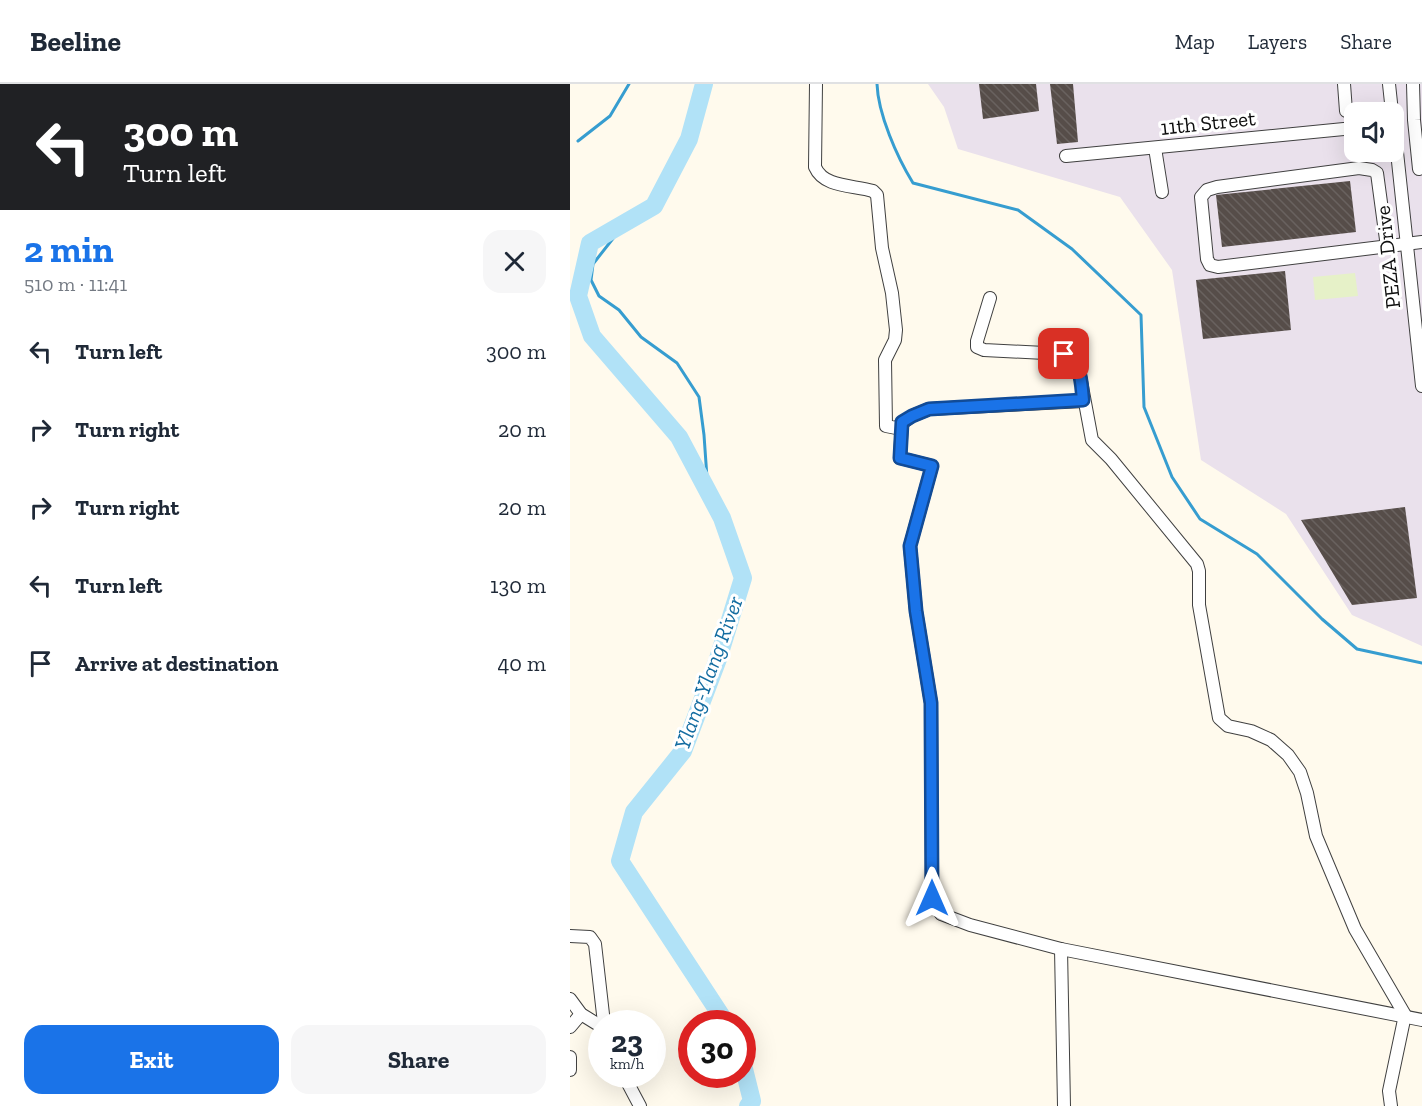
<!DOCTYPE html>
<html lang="en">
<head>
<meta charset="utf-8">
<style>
	body { margin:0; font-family:"Zilla Slab",serif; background:#f6f6f7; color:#1f2937; height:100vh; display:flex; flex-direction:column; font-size:22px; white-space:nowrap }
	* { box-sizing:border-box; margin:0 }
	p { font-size:20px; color:#747a83 }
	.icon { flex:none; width:33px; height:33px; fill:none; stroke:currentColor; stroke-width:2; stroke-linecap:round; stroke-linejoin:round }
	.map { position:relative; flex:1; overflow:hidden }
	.panel { display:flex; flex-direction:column; background:#fff; width:570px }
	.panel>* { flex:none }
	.guide { background:#202124; color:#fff; overflow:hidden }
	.fabs { position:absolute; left:774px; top:18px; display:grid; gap:12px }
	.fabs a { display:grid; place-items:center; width:60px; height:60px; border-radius:12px; background:#fff; box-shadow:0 6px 24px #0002; font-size:30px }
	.speed { position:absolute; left:18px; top:926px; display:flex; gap:12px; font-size:30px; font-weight:700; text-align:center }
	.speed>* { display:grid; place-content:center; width:78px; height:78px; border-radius:50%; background:#fff; box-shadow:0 6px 24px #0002; line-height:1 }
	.speed small { font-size:15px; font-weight:400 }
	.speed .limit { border:9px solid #d22; background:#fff; color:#111 }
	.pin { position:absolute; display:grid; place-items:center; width:51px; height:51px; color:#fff; margin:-26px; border-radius:12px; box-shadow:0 3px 9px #0006 }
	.me { position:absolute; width:66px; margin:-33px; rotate:0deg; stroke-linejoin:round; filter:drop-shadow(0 0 4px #0008) }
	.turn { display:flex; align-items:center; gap:21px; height:126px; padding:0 24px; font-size:27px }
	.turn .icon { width:78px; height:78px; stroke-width:2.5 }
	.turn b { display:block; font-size:42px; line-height:51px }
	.round { display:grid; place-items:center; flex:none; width:63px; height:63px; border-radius:18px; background:#f6f6f7 }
	.summary { display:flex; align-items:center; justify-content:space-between; height:102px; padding:0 24px }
	h1 { font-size:36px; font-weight:800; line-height:45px; color:#1a73e8 }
	.cta { display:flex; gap:12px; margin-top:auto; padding:12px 24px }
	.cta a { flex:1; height:69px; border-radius:18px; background:#1a73e8; color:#fff; font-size:24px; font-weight:800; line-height:69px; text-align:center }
	.cta a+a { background:#f6f6f7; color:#1f2937 }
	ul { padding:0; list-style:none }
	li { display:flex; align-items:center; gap:18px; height:78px; padding:0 24px }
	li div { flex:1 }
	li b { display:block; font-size:22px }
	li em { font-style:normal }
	header { display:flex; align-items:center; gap:36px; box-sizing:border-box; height:84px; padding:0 30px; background:#fff; border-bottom:2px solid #e0e1e3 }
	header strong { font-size:28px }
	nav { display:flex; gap:33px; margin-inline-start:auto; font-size:21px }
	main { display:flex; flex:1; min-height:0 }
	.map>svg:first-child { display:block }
	.industrial { fill:#eae1ec; fill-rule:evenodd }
	.pitch { fill:#e6f1c8 }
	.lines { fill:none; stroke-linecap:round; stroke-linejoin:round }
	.stream { stroke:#369dd0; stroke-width:3 }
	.river { stroke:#b1e2f7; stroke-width:18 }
	.building { fill:url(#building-back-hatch) }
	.minor-casing { stroke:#404040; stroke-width:14 }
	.minor { stroke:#fff; stroke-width:12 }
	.route-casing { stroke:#114b97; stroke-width:15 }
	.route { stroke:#1a73e8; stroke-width:10 }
	.labels { text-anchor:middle; stroke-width:6; stroke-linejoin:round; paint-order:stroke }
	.street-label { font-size:21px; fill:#0d0d0d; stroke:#fff }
	.water-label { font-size:22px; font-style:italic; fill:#146da1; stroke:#fff }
</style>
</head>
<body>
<header>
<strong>Beeline</strong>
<nav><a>Map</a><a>Layers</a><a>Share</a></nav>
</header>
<main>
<section class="panel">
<div class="guide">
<div class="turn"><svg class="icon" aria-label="left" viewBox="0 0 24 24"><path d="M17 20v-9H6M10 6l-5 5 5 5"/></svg><div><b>300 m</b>Turn left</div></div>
</div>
<div class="summary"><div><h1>2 min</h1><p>510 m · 11:41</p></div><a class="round"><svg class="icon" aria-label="close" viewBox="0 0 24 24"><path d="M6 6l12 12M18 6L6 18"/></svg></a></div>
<ul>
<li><svg class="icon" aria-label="left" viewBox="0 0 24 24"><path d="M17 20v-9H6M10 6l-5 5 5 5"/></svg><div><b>Turn left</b></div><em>300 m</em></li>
<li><svg class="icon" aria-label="right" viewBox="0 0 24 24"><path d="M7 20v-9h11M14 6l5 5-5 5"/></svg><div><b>Turn right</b></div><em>20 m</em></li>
<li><svg class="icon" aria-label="right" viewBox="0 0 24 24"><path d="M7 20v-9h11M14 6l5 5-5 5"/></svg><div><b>Turn right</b></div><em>20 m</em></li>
<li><svg class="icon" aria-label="left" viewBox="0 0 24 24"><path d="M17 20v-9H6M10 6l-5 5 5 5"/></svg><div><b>Turn left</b></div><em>130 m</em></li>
<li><svg class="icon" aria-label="arrive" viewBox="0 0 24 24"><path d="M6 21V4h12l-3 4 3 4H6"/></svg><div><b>Arrive at destination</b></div><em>40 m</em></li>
</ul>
<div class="cta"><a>Exit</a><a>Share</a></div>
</section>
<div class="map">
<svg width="852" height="1022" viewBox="0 0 852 1022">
	<defs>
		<pattern id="building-back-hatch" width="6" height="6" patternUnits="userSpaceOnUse" patternTransform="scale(1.5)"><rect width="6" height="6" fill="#564d49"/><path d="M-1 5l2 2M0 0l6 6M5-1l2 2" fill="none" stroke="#69625f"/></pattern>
	</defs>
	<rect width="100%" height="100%" fill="#fffaed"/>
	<path class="industrial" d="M358,0H852V562L782,531L716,430L631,376L602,186L550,113L388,65L374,23ZM784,28H824V68H784Z"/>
	<polygon class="pitch" points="785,189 788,212 745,216 743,193"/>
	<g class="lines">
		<g class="stream">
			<path d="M307,0C308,30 327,73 343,99L448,126L502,165L571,231L574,323L602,393L630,435L687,470L752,535L787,565L852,579"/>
			<polyline points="8,57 40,32 59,0"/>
			<polyline points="56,138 23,180 21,196 29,212 49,226 71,253 107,279 129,313 134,351 138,408"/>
		</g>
		<g class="river">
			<polyline points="134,0 119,55 84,122 20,159 8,212 22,252 109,353 152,434 173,494 148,575 113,667 64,728 50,777 156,939"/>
			<polyline points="172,977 182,1017 178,1022"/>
		</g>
	</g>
	<g class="building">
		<polygon points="409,0 466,0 469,27 413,35"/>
		<polygon points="480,0 503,0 508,58 487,60"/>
		<polygon points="780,97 786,148 652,163 646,111"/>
		<polygon points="715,187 721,246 633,255 626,196"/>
		<polygon points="835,423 847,514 782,521 731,436"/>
	</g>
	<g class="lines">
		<g class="minor-casing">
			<g id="minor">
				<path d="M246,0L245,83C254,104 284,101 303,107L307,111L312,164L322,209L326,246L325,256L315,276L316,342L326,344L342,332L359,325L514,317"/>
				<polyline points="774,0 776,27"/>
				<polyline points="819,0 822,28"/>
				<polyline points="843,0 844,36 849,85"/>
				<polyline points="824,40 852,302"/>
				<polyline points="585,64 592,108"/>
				<polyline points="496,72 784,44"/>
				<polyline points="817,163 807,89 802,86 789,84 647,103 637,106 631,113 637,175 640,181 648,183 852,158"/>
				<polyline points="420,214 407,257 407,263 414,266 494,270 502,273 508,281 522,356 541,375 627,480 629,487 629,521 649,634 658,642 681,647 701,656 718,671 730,688 737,709 746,752 785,845 835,931 819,1007 821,1022"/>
				<polyline points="332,338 330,374 362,382 340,462 346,527 361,619 362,815 371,830 400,841 491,865 852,936"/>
				<polyline points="0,852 20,853 25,860 34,939"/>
				<polyline points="491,865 494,1022"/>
				<polyline points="0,915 11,930 32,943"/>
				<polyline points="0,943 11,930"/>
				<polyline points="0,973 0,986"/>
				<polyline points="53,990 70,1022"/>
			</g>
		</g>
		<use href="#minor" class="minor"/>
	</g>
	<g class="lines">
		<g class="route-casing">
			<path id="route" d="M362,814L361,619L346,527L340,462L362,382L330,374L332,338L342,332L359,325L513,316C511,299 512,278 494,270"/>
		</g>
		<use href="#route" class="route"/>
	</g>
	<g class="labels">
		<g class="street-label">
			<text transform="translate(638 39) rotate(-6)" y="7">11th Street</text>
			<text transform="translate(818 173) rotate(-96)" y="7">PEZA Drive</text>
		</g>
		<g class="water-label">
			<text transform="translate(138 589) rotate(-70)" y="8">Ylang-Ylang River</text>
		</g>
	</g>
</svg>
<div class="fabs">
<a><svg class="icon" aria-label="sound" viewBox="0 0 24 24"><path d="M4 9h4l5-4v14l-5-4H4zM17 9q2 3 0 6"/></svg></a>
</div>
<div class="speed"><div>23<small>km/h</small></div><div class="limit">30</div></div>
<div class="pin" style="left:494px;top:270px;background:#d93025"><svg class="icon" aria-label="arrive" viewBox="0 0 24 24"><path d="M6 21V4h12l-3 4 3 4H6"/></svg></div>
<svg class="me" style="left:362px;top:814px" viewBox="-20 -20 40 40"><path d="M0-17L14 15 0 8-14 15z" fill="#1a73e8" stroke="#fff" stroke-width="4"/></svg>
</div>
</main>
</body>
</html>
